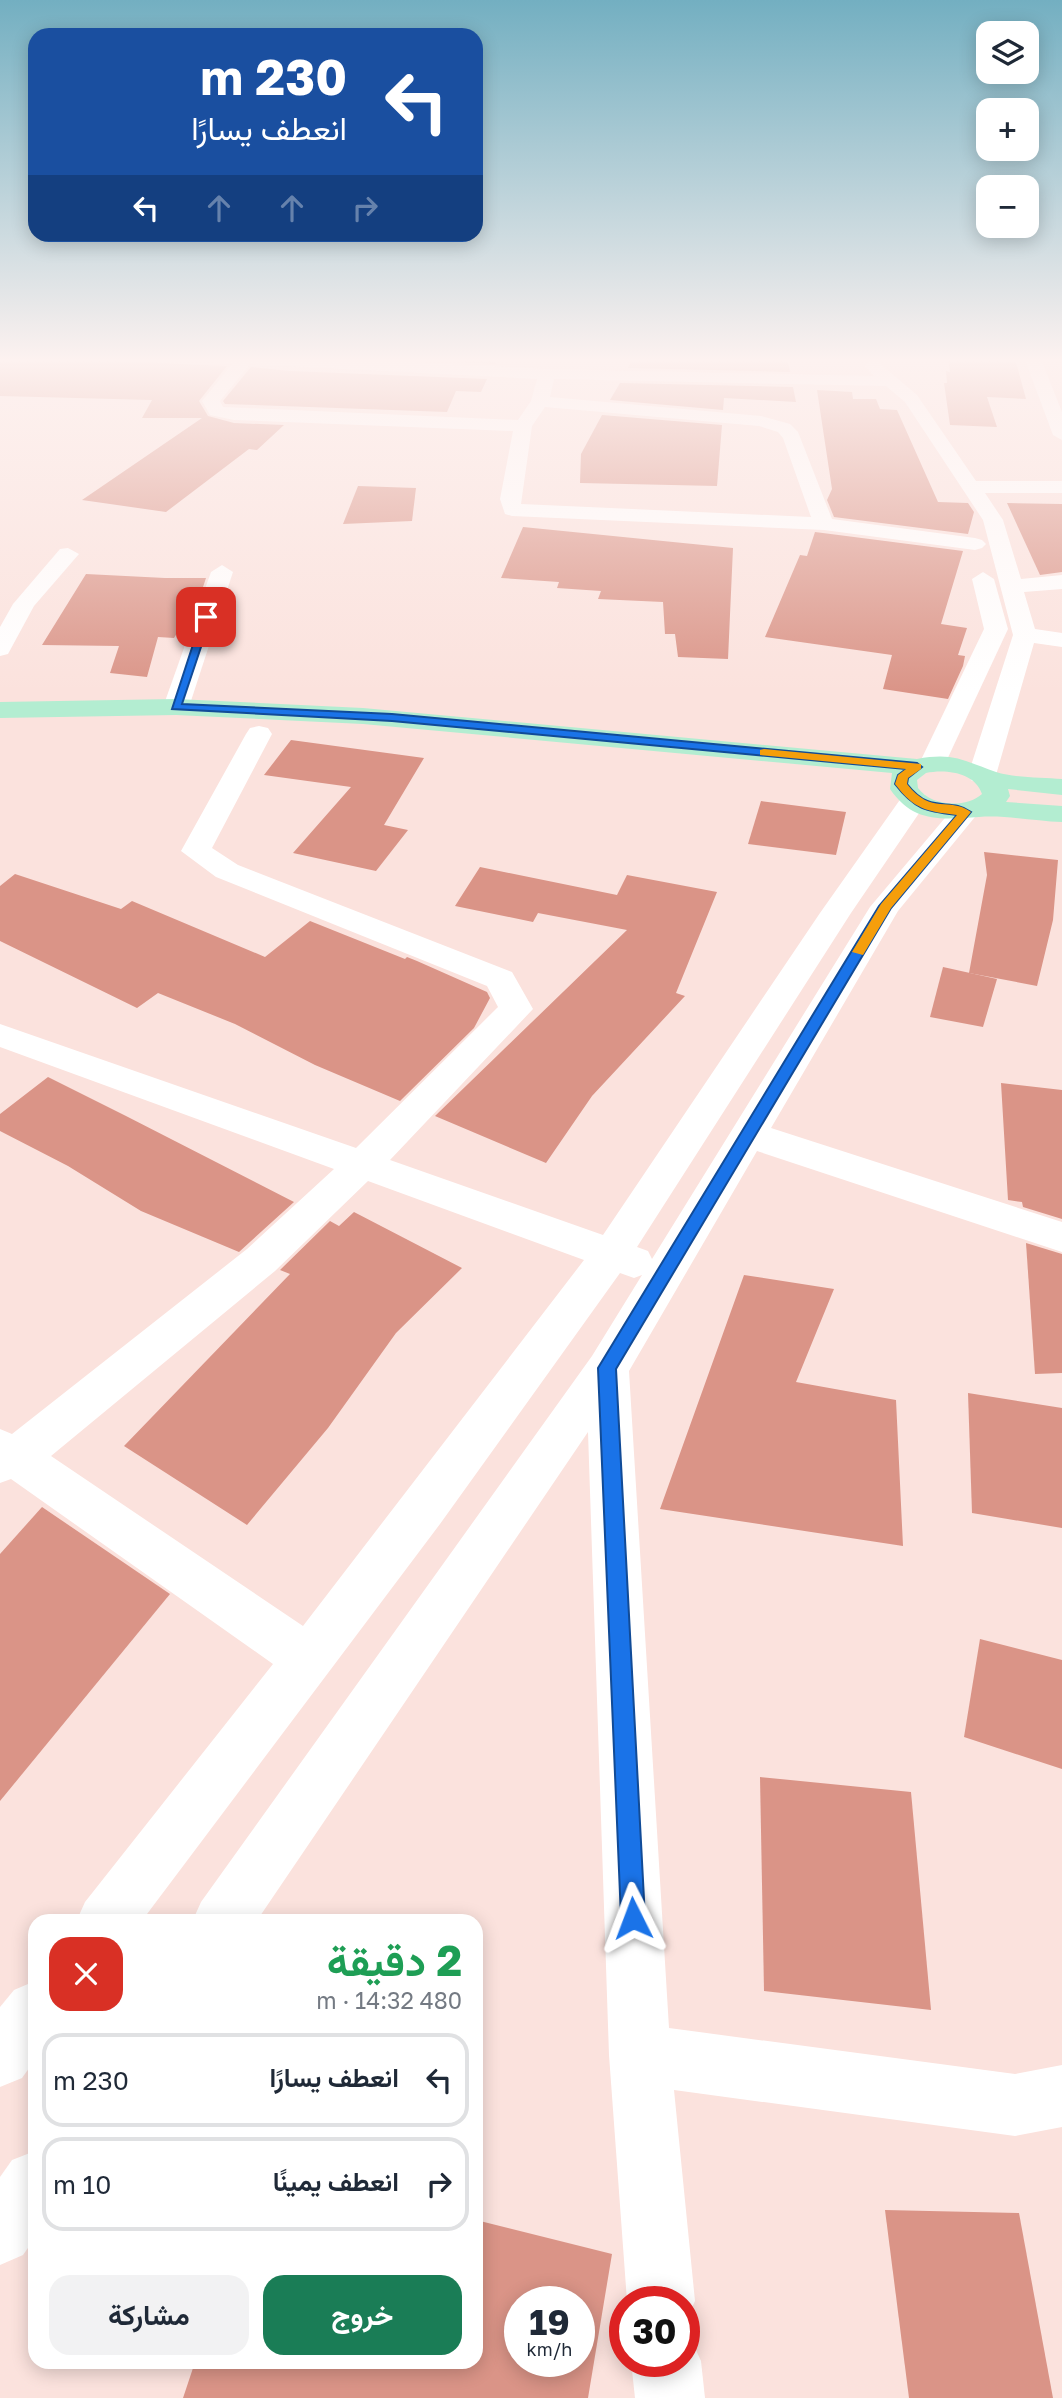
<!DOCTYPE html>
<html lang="ar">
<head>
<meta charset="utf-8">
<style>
	body { margin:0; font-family:"Golos Text",Vazirmatn,sans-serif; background:#f2f2f3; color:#1f2937; direction:rtl; height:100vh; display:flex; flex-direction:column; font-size:26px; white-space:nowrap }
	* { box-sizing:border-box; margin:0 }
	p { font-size:23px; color:#747a83 }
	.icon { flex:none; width:38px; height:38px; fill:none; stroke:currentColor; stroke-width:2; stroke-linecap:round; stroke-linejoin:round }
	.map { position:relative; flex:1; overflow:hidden; direction:ltr }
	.details { position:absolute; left:28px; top:1914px; width:455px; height:455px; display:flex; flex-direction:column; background:#fff; border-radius:21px; box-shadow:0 4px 18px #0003; direction:rtl }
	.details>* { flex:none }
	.guide { position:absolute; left:28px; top:28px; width:455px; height:214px; border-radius:21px; box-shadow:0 4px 18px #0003; direction:rtl; background:#1a4fa0; color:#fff; overflow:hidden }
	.buttons { position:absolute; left:976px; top:21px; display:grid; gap:14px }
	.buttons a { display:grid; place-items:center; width:63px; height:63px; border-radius:14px; background:#fff; box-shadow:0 4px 18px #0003; font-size:35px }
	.speed { position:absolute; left:504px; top:2286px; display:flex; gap:14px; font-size:35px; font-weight:700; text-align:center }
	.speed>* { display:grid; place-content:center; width:91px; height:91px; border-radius:50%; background:#fff; box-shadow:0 4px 18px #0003; line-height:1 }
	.speed small { font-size:18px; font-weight:400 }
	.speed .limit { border:10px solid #d22; background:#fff; color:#111 }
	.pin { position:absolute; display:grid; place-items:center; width:60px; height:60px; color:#fff; margin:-30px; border-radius:14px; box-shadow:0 4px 10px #0006 }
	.me { position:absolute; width:77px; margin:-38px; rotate:357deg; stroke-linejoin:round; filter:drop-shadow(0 0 5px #0008) }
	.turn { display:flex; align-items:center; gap:24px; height:147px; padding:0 21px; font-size:32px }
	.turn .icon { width:91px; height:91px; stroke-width:2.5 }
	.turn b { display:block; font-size:49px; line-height:60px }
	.lanes { display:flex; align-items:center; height:66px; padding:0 21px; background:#0003; justify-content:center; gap:35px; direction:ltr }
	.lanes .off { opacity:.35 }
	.round { display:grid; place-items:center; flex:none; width:74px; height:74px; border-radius:21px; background:#f2f2f3 }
	.summary { display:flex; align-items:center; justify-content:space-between; height:119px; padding:0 21px }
	h1 { font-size:42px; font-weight:700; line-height:52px; color:#1e9e55 }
	.action { display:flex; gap:14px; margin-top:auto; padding:14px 21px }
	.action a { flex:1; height:80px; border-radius:21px; background:#1a7d56; color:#fff; font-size:28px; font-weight:700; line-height:80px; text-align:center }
	.action a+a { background:#f2f2f3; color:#1f2937 }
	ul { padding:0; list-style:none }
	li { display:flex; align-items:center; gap:21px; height:94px; margin:0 14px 10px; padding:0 7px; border:4px solid #e0e1e3; border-radius:21px }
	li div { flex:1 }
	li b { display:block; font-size:26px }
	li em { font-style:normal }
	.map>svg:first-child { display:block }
	.building { fill:#da9487; fill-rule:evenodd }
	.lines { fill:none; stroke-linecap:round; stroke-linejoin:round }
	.minor { fill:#fff; fill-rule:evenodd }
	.major { fill:#b3edd1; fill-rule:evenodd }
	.route { fill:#1a73e8; stroke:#114b97; stroke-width:2 }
	.slow { fill:#f59e0b }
</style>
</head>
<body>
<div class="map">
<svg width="1062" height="2398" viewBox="0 0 1062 2398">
	<rect width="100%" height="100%" fill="#fbe2dd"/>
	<g class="building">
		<polygon points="31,357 227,366 199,401 208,416 234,423 284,425 257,450 249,449 166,512 82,500 202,418 142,418 152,400 0,396 0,358"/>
		<polygon points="450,357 498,357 495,364 450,361"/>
		<polygon points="633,357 787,357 790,372 628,368"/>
		<polygon points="948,358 1016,362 1026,399 987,397 997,427 950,425 944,383 947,383 946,371 950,372"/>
		<polygon points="251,367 290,371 487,379 481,392 456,391 447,412 225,404 223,401"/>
		<polygon points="620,383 793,387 796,402 724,398 723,410 610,400"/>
		<polygon points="817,390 852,392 853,399 876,399 880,409 897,410 938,502 968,503 974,512 968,534 834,517 827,500 832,489"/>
		<polygon points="602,415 722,425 717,486 580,483 581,454"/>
		<polygon points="358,486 416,488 412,521 343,524"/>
		<polygon points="1007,503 1062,504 1062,572 1040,575"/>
		<polygon points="523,527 733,548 728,659 678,657 675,634 665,634 663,602 598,599 601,591 557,588 559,582 501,578"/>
		<polygon points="815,532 963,551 941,624 967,628 958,655 965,656 963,666 948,699 883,689 892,655 765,637 800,555 807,556"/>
		<polygon points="86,574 165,578 206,578 200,596 174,638 158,637 147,677 110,673 119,646 42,645"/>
		<polygon points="291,740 424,758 384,825 408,830 376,871 293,853 351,787 264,775"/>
		<polygon points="761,801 846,812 836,855 748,844"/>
		<polygon points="984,852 1058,860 1053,920 1037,986 969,973 987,875"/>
		<polygon points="480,867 617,895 627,875 717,892 676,993 685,996 592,1096 546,1163 435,1116 627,930 538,913 533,922 455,906"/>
		<polygon points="15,874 121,909 132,901 265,957 310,921 405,959 407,957 417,961 487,992 490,998 474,1028 400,1101 315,1065 235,1024 158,993 137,1008 0,941 0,886"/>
		<polygon points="943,967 997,979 983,1027 930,1017"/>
		<polygon points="48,1077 126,1116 294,1202 239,1252 141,1211 68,1166 0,1131 0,1114"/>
		<polygon points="1001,1083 1062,1090 1062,1219 1023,1207 1022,1202 1008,1200"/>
		<polygon points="354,1212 462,1268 396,1333 328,1428 247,1525 124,1446 290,1274 280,1270 330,1221 339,1226"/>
		<polygon points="1026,1243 1062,1254 1062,1373 1035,1374"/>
		<polygon points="744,1275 834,1289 796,1382 896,1400 903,1546 660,1509"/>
		<polygon points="968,1393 1062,1408 1062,1528 972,1513"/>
		<polygon points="42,1507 170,1594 0,1801 0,1554"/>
		<polygon points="980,1639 1062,1660 1062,1769 964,1737"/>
		<polygon points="760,1777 911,1792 931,2010 764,1991"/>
		<polygon points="885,2210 1019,2213 1053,2398 909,2398"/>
		<path d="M476,2220L612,2254L588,2398H183L195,2362H476ZM520,2301H579V2361H520Z"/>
	</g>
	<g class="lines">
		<g class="minor">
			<path d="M198,357H311L547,369L874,376L864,365L872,360L878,362L917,395L976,481H1062V493H985L1003,520L1021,579L1062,575V589L1024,592L1035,629L1062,633V647L1034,643L996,775L992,781H972L968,775L1013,635L983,520L905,402L886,386L554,379L550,397L761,416L790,424L798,432L832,519L975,538L982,540L986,544L982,548L975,550L824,530L512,516L505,514L500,499L513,431L234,420L210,415L202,401L233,363L206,362ZM250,364L537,379L531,401L518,420L223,407L220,401ZM545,407L759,426L778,432L783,438L811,517L521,504L532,426Z"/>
			<polygon points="1024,357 1040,357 1062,412 1062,440 1053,435"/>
			<polygon points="68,548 79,554 34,606 8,654 0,656 0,627 13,604 60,549"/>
			<polygon points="222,565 233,572 189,707 185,712 167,712 163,707 211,572"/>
			<polygon points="983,572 994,579 1008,629 945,764 942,770 922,770 919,764 984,629 972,579"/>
			<path d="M259,726L268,728L272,734L212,848L238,865L512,972L533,1009L390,1160L603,1235L820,913L904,794L914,792L924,794L928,800L851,913L637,1247L648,1251L652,1259L870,907L955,806L965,804L975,806L979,812L898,911L771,1128L1062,1222V1252L757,1151L629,1371L669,2028L1015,2074L1062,2065V2127L1015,2136L674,2090L695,2301L684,2325V2301H627L609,2055L588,1432L256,1922H192L201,1902L592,1356L642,1275L634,1278L620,1273L440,1524L141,1922H76L85,1902L273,1664L11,1479L0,1483V1429L12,1434L247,1249L334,1169L0,1047V1024L356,1148L498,1007L487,986L216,877L181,851L246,734L250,728ZM368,1181L584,1260L303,1626L51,1456L275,1271Z"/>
			<polygon points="35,1981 35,2060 22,2078 0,2087 0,2007 14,1990"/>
			<polygon points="35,2151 35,2238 23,2255 0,2265 0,2177 12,2160"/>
			<polygon points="684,2334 690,2337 701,2361 705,2398 635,2398 631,2361 684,2361"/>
		</g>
		<path class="major" d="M176,699L363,708L917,759C954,752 964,761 996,772C1015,778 1042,777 1062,779V795L1008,789L1010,796L1006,802L1062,806V822C1035,821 1006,815 979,817C942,819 914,824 890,789L892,773L363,724L176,715L0,718V702ZM926,773C945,769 975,772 982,794C965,809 931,806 918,788L917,780Z"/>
	</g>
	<linearGradient id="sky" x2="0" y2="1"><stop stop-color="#73afc1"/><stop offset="0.52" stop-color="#fdf2f0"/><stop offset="1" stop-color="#fdf2f0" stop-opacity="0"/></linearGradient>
	<rect width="1062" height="693" fill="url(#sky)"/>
	<path class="route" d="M206,614L211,617L182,704L392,714L917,763L922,767L908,778L907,784C932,816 949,796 971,812L891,908L616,1369L645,1918L642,1926L633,1930L625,1926L621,1918L598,1368L879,906L957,815C926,811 915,810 895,784L898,775L906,769L392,721L172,709L202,617Z"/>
	<path class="slow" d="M764,749L921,764V769L908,778L907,784C932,816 949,796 971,812L891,908L863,955L852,952L881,904L957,815C926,811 915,810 895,784L898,775L906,769L760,755V750Z"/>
</svg>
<div class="buttons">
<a><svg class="icon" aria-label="layers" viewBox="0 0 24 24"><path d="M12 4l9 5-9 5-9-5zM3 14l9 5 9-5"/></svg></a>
<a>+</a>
<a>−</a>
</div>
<div class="speed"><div>19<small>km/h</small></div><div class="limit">30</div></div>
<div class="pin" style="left:206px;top:617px;background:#d93025"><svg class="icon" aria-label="arrive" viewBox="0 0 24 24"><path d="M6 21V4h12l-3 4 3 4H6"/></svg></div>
<svg class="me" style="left:633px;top:1918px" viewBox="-20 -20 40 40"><path d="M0-17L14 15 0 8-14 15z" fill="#1a73e8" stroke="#fff" stroke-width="4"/></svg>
<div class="guide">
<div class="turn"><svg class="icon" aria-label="left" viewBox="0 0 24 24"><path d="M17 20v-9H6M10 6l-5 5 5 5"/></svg><div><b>230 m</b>انعطف يسارًا</div></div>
<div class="lanes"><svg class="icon" aria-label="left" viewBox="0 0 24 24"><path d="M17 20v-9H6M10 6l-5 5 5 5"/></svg><svg class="icon off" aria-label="ahead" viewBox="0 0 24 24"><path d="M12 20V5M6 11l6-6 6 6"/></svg><svg class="icon off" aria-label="ahead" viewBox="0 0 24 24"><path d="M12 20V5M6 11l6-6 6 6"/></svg><svg class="icon off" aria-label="right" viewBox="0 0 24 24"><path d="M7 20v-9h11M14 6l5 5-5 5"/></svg></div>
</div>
<section class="details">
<div class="summary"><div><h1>2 دقيقة</h1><p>480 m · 14:32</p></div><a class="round" style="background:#d93025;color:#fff"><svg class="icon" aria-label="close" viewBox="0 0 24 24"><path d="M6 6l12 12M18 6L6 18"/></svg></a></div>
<ul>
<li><svg class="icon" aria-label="left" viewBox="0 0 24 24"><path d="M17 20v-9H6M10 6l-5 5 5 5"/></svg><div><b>انعطف يسارًا</b></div><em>230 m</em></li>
<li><svg class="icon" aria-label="right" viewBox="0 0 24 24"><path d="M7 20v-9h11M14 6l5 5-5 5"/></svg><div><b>انعطف يمينًا</b></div><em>10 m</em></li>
</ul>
<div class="action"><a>خروج</a><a>مشاركة</a></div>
</section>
</div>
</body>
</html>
